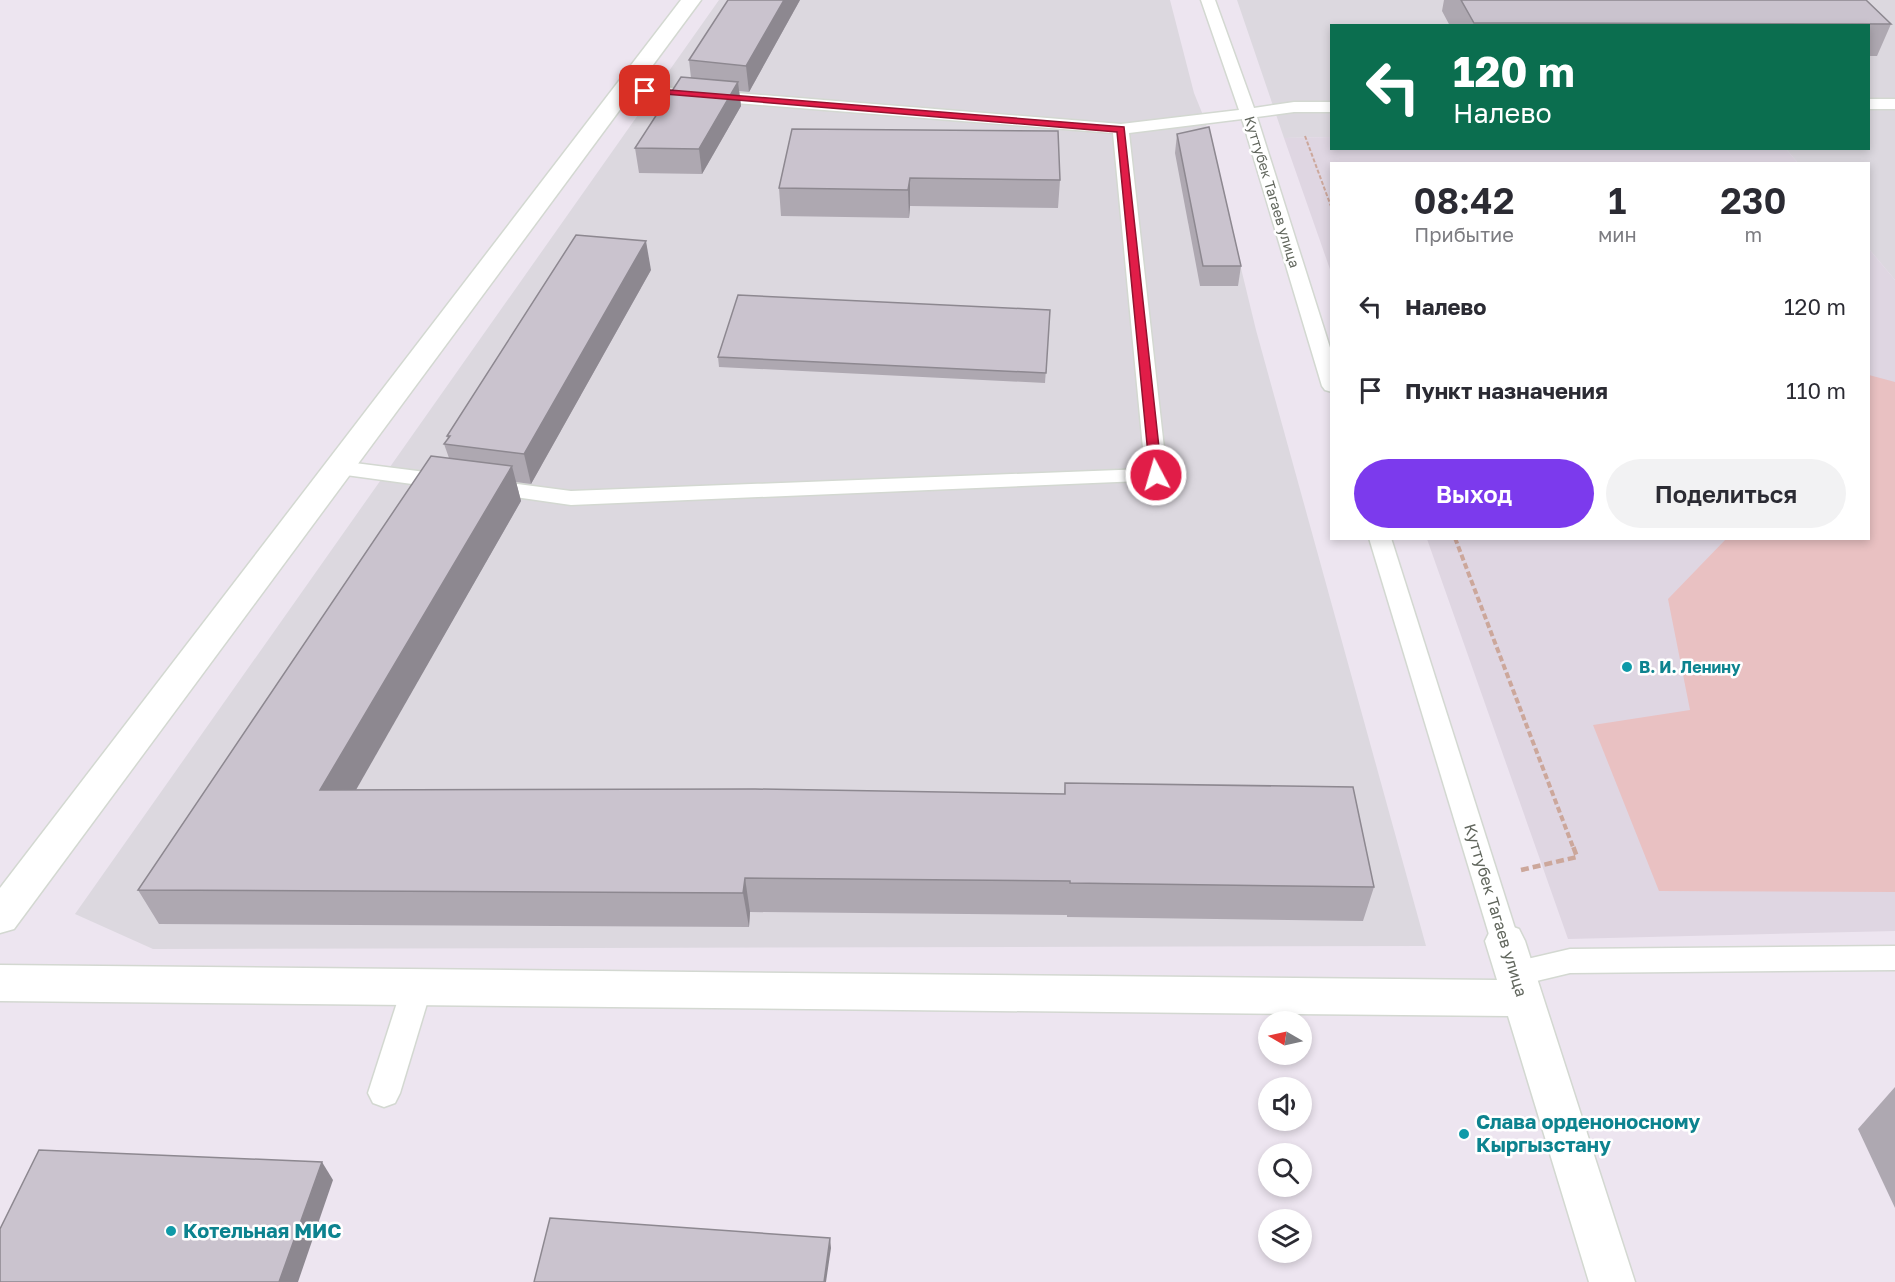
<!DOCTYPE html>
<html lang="ru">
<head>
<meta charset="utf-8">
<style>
	body { margin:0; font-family:"Golos Text",sans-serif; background:#f2f2f3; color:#2b2b33; height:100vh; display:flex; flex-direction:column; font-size:22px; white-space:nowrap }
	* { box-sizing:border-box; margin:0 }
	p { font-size:20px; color:#7c7c81 }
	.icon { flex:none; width:33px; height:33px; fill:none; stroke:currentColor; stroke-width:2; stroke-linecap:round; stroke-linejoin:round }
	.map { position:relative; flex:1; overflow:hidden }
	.sheet { position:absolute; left:1330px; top:162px; width:540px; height:378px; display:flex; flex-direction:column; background:#fff; border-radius:0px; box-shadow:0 3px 9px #0003 }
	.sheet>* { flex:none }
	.top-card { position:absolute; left:1330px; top:24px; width:540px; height:126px; border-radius:0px; box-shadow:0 3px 9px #0003; background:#0b6e4f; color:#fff; overflow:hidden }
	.needle { width:39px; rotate:279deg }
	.tools { position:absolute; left:1258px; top:1011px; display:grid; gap:12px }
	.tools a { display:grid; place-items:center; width:54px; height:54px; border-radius:50%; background:#fff; box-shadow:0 3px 9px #0003; font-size:30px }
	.pin { position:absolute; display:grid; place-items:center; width:51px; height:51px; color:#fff; margin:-26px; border-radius:12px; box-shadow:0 3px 9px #0006 }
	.me { position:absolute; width:66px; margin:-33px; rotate:354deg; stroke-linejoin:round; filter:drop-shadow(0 0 4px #0008) }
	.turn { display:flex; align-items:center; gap:21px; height:126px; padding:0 24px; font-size:27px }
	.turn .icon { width:78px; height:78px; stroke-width:2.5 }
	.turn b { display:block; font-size:42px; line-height:51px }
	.eta { display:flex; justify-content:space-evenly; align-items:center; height:102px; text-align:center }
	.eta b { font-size:36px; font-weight:600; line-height:42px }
	.primary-button { display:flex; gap:12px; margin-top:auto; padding:12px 24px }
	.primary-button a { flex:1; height:69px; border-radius:36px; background:#7c3aed; color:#fff; font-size:24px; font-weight:600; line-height:69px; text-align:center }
	.primary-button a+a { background:#f2f2f3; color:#2b2b33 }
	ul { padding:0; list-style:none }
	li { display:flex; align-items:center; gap:18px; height:84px; padding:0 24px }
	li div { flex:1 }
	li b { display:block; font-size:22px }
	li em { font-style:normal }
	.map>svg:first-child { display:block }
	.industrial { fill:#dcd8df }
	.education { fill:#dfd6e2 }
	.green { fill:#e9c1c2 }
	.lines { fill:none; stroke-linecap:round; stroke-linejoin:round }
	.service-casing { stroke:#d3d8d1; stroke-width:3 }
	.minor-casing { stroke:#d3d8d1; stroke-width:3 }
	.tertiary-casing { stroke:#d3d8d1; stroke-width:3 }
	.path-far2 { stroke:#cca79b; stroke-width:2; stroke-dasharray:4 2; stroke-linecap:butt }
	.path-far1 { stroke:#cca79b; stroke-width:4; stroke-dasharray:6 3; stroke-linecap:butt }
	.path { stroke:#cca79b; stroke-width:4.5; stroke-dasharray:8 4; stroke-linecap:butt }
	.service { fill:#fff; fill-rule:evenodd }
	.minor { fill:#fff; fill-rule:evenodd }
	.tertiary { fill:#fff; fill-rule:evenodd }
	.wall { fill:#aea8b1 }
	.shaded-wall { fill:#8d8890 }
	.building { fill:#cac3ce; stroke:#8d8890; stroke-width:1.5 }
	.route { fill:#e11d48; stroke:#92132f; stroke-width:1.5 }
	.culture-dot { fill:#0f9aa8; stroke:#fff; stroke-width:2 }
	.labels { text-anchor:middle; stroke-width:5; stroke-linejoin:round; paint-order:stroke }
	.far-street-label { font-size:14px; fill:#61665d; stroke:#fff }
	.culture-label { font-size:16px; font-weight:bold; fill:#0d838f; stroke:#fff; text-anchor:start }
	.street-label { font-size:16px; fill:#61665d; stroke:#fff }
	.near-culture-label { font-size:20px; font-weight:bold; fill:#0d838f; stroke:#fff; text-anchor:start }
</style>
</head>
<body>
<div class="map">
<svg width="1895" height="1282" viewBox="0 0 1895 1282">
	<rect width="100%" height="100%" fill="#ede5f0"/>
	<g class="industrial">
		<polygon points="719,0 1170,0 1194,93 1205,120 1256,330 1426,946 153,949 75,914"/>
		<polygon points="1237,0 1895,0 1895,280 1869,249 1869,164 1798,163 1786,149 1869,148 1869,26 1332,26 1332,137 1284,138"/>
	</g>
	<g class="education">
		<polygon points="1332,137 1332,148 1786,149 1798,163 1332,164 1332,275 1284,138"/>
		<polygon points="1869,249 1895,280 1895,931 1568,939 1427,539 1869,538"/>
	</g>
	<polygon class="green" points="1869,375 1895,382 1895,892 1659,891 1593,725 1690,710 1668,599 1726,539 1869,538"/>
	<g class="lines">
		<g class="service-casing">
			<g id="service">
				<polygon points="1201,0 1215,0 1254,108 1294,102 1332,102 1332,112 1294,112 1257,117 1332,354 1332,392 1325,390 1322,386 1242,119 1129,133 1167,475 1164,480 571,505 479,492 476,487 479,482 487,480 571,491 1145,469 1113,133 624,94 616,89 624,84 1121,124 1239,110"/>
				<rect x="1869" y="99" width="26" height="10"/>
				<polygon points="339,461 449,475 457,477 460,482 457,487 449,489 331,473 328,468 331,463"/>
				<polygon points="1369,538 1391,538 1519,941 1515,950 1505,953 1495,950 1491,941"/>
				<polygon points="1895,946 1895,970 1570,973 1516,986 1506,982 1501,973 1506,964 1570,949"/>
				<polygon points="417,974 427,978 432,987 400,1093 395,1103 384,1107 373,1103 368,1093 402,987 407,978"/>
			</g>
		</g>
		<g class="minor-casing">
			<polygon id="minor" points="1505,924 1519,929 1525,941 1635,1282 1589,1282 1508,1016 0,1001 0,965 1497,980 1485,941 1491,929"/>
		</g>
		<g class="tertiary-casing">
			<polygon id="tertiary" points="681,0 701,0 14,929 0,933 0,888"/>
		</g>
		<polyline class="path-far2" points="1305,136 1332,209"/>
		<polyline class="path-far1" points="1455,538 1573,847"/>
		<polyline class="path" points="1521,870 1577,857 1573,846"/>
		<use href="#service" class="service"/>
		<use href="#minor" class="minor"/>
		<use href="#tertiary" class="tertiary"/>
	</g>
	<g class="wall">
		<polygon points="800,0 749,92 739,91 741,106 702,174 639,173 635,148 691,78 689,60"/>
		<polygon points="1444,0 1866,0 1891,24 1877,56 1869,56 1869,26 1450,26 1442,11"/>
		<polygon points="792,129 1060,180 1058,208 910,206 909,218 781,216 779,188"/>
		<polygon points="1177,134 1241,266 1238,286 1200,286 1175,153"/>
		<polygon points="651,270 531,484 516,482 521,501 355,790 1064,794 1065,783 1374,887 1363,921 1067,917 1067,915 750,912 749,927 159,924 138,890 449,458 444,444 448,439 447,436"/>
		<polygon points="1050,310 1045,383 719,367 718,357"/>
		<polygon points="1895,1087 1895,1208 1858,1129"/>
	</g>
	<g class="shaded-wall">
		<polygon points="784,0 800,0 749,92 746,66"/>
		<polygon points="738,82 741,106 702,174 699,149"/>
		<polygon points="910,178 910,206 909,218 908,190"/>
		<polygon points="646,241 651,270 531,484 524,454"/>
		<polygon points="512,466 521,501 336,825 320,790"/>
		<polygon points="745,878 750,912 749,927 743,893"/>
		<polygon points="322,1162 333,1180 298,1282 279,1282"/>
		<polygon points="830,1238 831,1248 826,1282 824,1282"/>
	</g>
	<g class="building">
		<polygon points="728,0 784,0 746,66 689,60"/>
		<polygon points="1461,0 1866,0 1891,24 1474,23"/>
		<polygon points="681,77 738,82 699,149 635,148"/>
		<polygon points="1209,127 1241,266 1203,266 1177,134"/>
		<polygon points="792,129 1058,131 1060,180 910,178 908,190 779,188"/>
		<polygon points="576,235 646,241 524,454 444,444 450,436 447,436"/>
		<polygon points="738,295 1050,310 1046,373 718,357"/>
		<polygon points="431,456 512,466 320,790 755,789 1065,794 1065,783 1353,787 1374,887 1070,883 1070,881 745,878 743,893 138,890"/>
		<polygon points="39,1150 322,1162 279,1282 0,1282 0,1229"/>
		<polygon points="550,1218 830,1238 824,1282 534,1282"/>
	</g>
	<polygon class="route" points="645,88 1124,127 1162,475 1160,478 1156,479 1150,475 1117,132 641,92 640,91"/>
	<g class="culture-dot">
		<circle cx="1627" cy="667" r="6"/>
		<circle cx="1464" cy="1134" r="6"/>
		<circle cx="171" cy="1231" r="6"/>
	</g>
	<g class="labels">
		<g class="far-street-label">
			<text transform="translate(1272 192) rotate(73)" y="5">Куттубек Тагаев улица</text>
		</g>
		<g class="culture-label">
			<text x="1639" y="673">В. И. Ленину</text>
		</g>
		<g class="street-label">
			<text transform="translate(1496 910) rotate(73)" y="6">Куттубек Тагаев улица</text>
		</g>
		<g class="near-culture-label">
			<text x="1476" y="1129">Слава орденоносному<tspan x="1476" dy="23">Кыргызстану</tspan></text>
			<text x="183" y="1238">Котельная МИС</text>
		</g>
	</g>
</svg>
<div class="tools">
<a><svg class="needle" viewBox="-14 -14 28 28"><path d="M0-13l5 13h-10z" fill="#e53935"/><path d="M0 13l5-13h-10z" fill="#7c7c81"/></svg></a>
<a><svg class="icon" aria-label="sound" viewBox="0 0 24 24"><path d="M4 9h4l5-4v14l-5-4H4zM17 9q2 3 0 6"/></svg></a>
<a><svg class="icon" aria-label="search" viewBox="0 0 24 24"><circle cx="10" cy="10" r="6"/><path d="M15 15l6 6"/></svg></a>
<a><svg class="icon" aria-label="layers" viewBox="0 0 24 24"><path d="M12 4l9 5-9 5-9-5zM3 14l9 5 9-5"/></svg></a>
</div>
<div class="pin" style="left:645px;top:91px;background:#d93025"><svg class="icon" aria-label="arrive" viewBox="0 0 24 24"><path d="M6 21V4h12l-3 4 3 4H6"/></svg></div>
<svg class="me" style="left:1156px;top:475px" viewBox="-20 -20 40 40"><circle r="17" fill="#e11d48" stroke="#fff" stroke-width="3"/><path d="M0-11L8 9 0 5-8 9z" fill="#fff"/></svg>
<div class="top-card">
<div class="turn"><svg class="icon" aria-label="left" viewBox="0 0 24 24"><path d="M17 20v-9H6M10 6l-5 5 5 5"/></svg><div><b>120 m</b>Налево</div></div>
</div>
<section class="sheet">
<div class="eta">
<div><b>08:42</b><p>Прибытие</p></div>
<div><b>1</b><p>мин</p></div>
<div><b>230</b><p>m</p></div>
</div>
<ul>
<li><svg class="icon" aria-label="left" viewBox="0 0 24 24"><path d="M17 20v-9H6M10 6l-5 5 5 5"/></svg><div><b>Налево</b></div><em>120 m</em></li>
<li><svg class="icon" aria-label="arrive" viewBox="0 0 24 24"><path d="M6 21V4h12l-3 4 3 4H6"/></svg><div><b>Пункт назначения</b></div><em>110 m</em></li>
</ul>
<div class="primary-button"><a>Выход</a><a>Поделиться</a></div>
</section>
</div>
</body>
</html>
